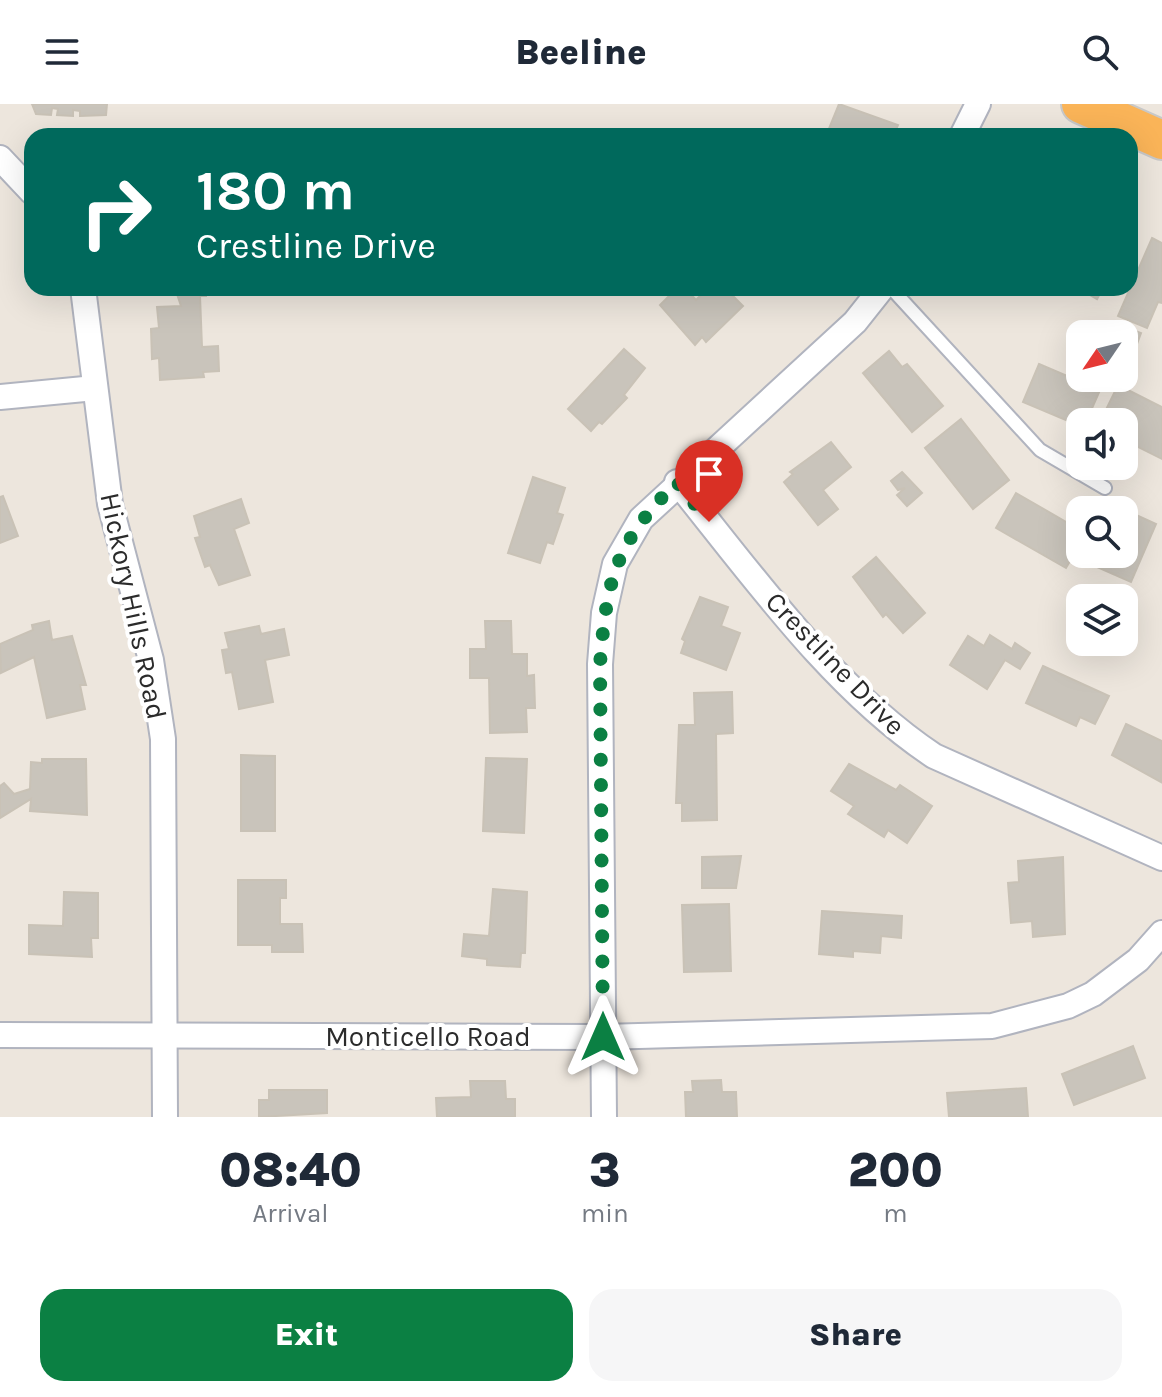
<!DOCTYPE html>
<html lang="en">
<head>
<meta charset="utf-8">
<style>
	body { margin:0; font-family:Karla,sans-serif; background:#f6f6f7; color:#1f2937; height:100vh; display:flex; flex-direction:column; font-size:30px; white-space:nowrap }
	* { box-sizing:border-box; margin:0 }
	p { font-size:26px; color:#747a83 }
	.icon { flex:none; width:44px; height:44px; fill:none; stroke:currentColor; stroke-width:2; stroke-linecap:round; stroke-linejoin:round }
	.map { position:relative; height:1013px; overflow:hidden }
	.side { display:flex; flex-direction:column; background:#fff; flex:1 }
	.side>* { flex:none }
	.top-card { position:absolute; left:24px; top:24px; width:1114px; height:168px; border-radius:24px; box-shadow:0 8px 32px #0002; background:#00695c; color:#fff; overflow:hidden }
	.needle { width:52px; rotate:235deg }
	.tools { position:absolute; left:1066px; top:216px; display:grid; gap:16px }
	.tools a { display:grid; place-items:center; width:72px; height:72px; border-radius:16px; background:#fff; box-shadow:0 8px 32px #0002; font-size:40px }
	.pin { position:absolute; display:grid; place-items:center; width:68px; height:68px; color:#fff; margin:-82px -34px; border-radius:50% 50% 50% 0; rotate:-45deg; box-shadow:0 0 8px #0007 }
	.pin .icon { rotate:45deg }
	.me { position:absolute; width:88px; margin:-44px; rotate:0deg; stroke-linejoin:round; filter:drop-shadow(0 0 6px #0008) }
	.turn { display:flex; align-items:center; gap:28px; height:168px; padding:0 40px; font-size:36px }
	.turn .icon { width:104px; height:104px; stroke-width:2.5 }
	.turn b { display:block; font-size:56px; line-height:68px }
	.eta { display:flex; justify-content:space-evenly; align-items:center; height:136px; text-align:center }
	.eta b { font-size:48px; font-weight:800; line-height:56px }
	.cta { display:flex; gap:16px; margin-top:auto; padding:16px 40px }
	.cta a { flex:1; height:92px; border-radius:24px; background:#0b8043; color:#fff; font-size:32px; font-weight:800; line-height:92px; text-align:center }
	.cta a+a { background:#f6f6f7; color:#1f2937 }
	header { display:flex; justify-content:space-between; align-items:center; height:104px; padding:0 40px; background:#fff; font-size:36px; font-weight:800 }
	.map>svg:first-child { display:block }
	.building { fill:#c9c4bb; stroke:#c9c2b6; stroke-width:2 }
	.lines { fill:none; stroke-linecap:round; stroke-linejoin:round }
	.service-casing { stroke:#b1b4bf; stroke-width:16 }
	.minor-casing { stroke:#b1b4bf; stroke-width:28 }
	.trunk-casing { stroke:#c8c8c8; stroke-width:42 }
	.service { stroke:#fff; stroke-width:12 }
	.minor { stroke:#fff; stroke-width:24 }
	.trunk { stroke:#fab458; stroke-width:38 }
	.route { stroke:#0b8043; stroke-width:14; stroke-dasharray:0 25.2 }
	.labels { text-anchor:middle; stroke-width:8; stroke-linejoin:round; paint-order:stroke }
	.street-label { font-size:28px; fill:#2b2b2b; stroke:#fff }
</style>
</head>
<body>
<header><svg class="icon" aria-label="menu" viewBox="0 0 24 24"><path d="M4 6h16M4 12h16M4 18h16"/></svg>Beeline<svg class="icon" aria-label="search" viewBox="0 0 24 24"><circle cx="10" cy="10" r="6"/><path d="M15 15l6 6"/></svg></header>
<div class="map">
<svg width="1162" height="1013" viewBox="0 0 1162 1013">
	<rect width="100%" height="100%" fill="#ede6dd"/>
	<g class="building">
		<polygon points="32,0 107,0 106,11 80,12 80,7 73,6 73,12 57,11 58,5 52,4 51,11 36,10"/>
		<polygon points="839,0 898,21 893,32 826,32"/>
		<polygon points="1152,134 1162,139 1162,199 1158,198 1147,224 1118,212"/>
		<polygon points="175,184 206,184 206,192 200,192 202,243 218,242 219,267 203,268 204,273 160,276 159,254 152,255 151,225 159,224 157,203 181,202"/>
		<polygon points="677,184 685,184 696,196 708,184 725,184 743,202 706,238 702,233 695,241 660,201"/>
		<polygon points="1078,184 1103,184 1097,195"/>
		<polygon points="1117,220 1141,229 1134,248 1124,244 1124,230 1113,230"/>
		<polygon points="624,245 645,264 624,291 627,294 602,320 599,318 591,327 568,305"/>
		<polygon points="889,247 902,263 907,260 943,302 912,328 863,269"/>
		<polygon points="1039,260 1100,286 1086,318 1080,318 1080,322 1023,298"/>
		<polygon points="1118,281 1162,303 1162,355 1124,336 1124,318 1100,318"/>
		<polygon points="961,315 1009,376 973,405 925,344"/>
		<polygon points="831,338 851,363 823,386 838,405 818,421 784,378 793,370 790,368"/>
		<polygon points="902,368 922,389 907,402 897,391 905,384 898,386 891,377"/>
		<polygon points="533,373 565,384 557,409 563,411 553,440 547,438 540,459 508,449"/>
		<polygon points="1016,389 1080,426 1080,440 1066,464 996,424"/>
		<polygon points="3,392 18,432 0,439 0,393"/>
		<polygon points="241,395 249,419 234,425 250,471 219,481 210,461 205,463 195,434 200,433 194,412"/>
		<polygon points="1123,405 1156,420 1131,478 1097,463 1103,450 1124,450"/>
		<polygon points="876,453 925,509 903,529 886,510 883,513 853,473"/>
		<polygon points="700,493 728,503 721,522 740,529 726,566 681,549 685,537 682,535"/>
		<polygon points="49,517 52,536 72,532 86,581 80,581 85,605 47,614 34,553 1,569 0,540 33,526 32,521"/>
		<polygon points="485,517 511,517 512,550 527,550 527,572 534,571 535,604 526,604 527,628 490,629 489,574 470,574 470,545 486,545"/>
		<polygon points="259,522 261,530 284,525 289,551 265,556 273,598 239,605 232,568 226,569 222,546 229,545 225,529"/>
		<polygon points="990,531 1012,545 1015,539 1030,549 1020,565 1005,556 987,585 950,561 968,532 984,542"/>
		<polygon points="1043,562 1109,592 1095,620 1080,613 1076,622 1026,599"/>
		<polygon points="732,588 733,629 716,630 717,716 682,717 682,699 676,699 679,621 695,621 694,589"/>
		<polygon points="1126,620 1162,637 1161,678 1112,651"/>
		<polygon points="241,651 275,652 275,727 241,727"/>
		<polygon points="486,654 527,655 524,729 483,727"/>
		<polygon points="42,655 86,655 87,711 30,707 31,695 0,714 0,682 4,679 14,690 30,685 31,658 42,659"/>
		<polygon points="849,660 896,686 900,681 932,702 907,739 888,726 884,733 848,710 854,702 831,687"/>
		<polygon points="741,752 736,784 702,784 702,753"/>
		<polygon points="1063,753 1065,830 1033,833 1032,817 1011,819 1008,779 1019,778 1018,757"/>
		<polygon points="238,776 286,776 286,794 280,794 280,820 302,820 303,848 272,848 272,841 238,841"/>
		<polygon points="493,785 527,788 525,849 521,849 520,863 487,861 487,855 462,852 464,830 489,832"/>
		<polygon points="64,788 98,789 98,834 91,834 92,853 29,850 29,821 63,822"/>
		<polygon points="729,800 731,867 684,868 682,801"/>
		<polygon points="822,807 902,812 901,834 881,832 880,849 853,847 853,853 819,850"/>
		<polygon points="1133,942 1145,974 1074,1001 1062,970"/>
		<polygon points="721,976 722,988 736,988 737,1013 686,1013 685,988 693,988 692,977"/>
		<polygon points="470,977 505,977 506,995 515,995 515,1013 437,1013 436,994 471,993"/>
		<polygon points="1026,984 1028,1013 949,1013 947,989"/>
		<polygon points="269,986 327,986 327,1009 259,1013 259,996 269,996"/>
	</g>
	<g class="lines">
		<g class="service-casing">
			<polyline id="service" points="891,184 1040,346 1105,384"/>
		</g>
		<g class="minor-casing">
			<g id="minor">
				<polyline points="962,32 978,0"/>
				<polyline points="0,54 32,88"/>
				<polyline points="83,184 110,400 151,556 163,635 165,1013"/>
				<polyline points="0,293 95,284"/>
				<path d="M677,378C753,472 833,585 934,652L1162,754"/>
				<polyline points="0,931 603,933 992,922 1068,902 1093,890 1138,856 1162,829"/>
				<polyline points="604,1013 600,560 604,509 615,460 641,415 855,218 882,184"/>
			</g>
		</g>
		<g class="trunk-casing">
			<polyline id="trunk" points="1081,0 1162,36"/>
		</g>
		<use href="#service" class="service"/>
		<use href="#minor" class="minor"/>
		<use href="#trunk" class="trunk"/>
	</g>
	<g class="lines">
		<path class="route" d="M603,933L600,560C607,473 615,440 677,378L709,418"/>
	</g>
	<g class="labels">
		<g class="street-label">
			<text transform="translate(134 502) rotate(78)" y="10">Hickory Hills Road</text>
			<text transform="translate(836 559) rotate(46)" y="10">Crestline Drive</text>
			<text x="428" y="942">Monticello Road</text>
		</g>
	</g>
</svg>
<div class="tools">
<a><svg class="needle" viewBox="-14 -14 28 28"><path d="M0-13l5 13h-10z" fill="#e53935"/><path d="M0 13l5-13h-10z" fill="#747a83"/></svg></a>
<a><svg class="icon" aria-label="sound" viewBox="0 0 24 24"><path d="M4 9h4l5-4v14l-5-4H4zM17 9q2 3 0 6"/></svg></a>
<a><svg class="icon" aria-label="search" viewBox="0 0 24 24"><circle cx="10" cy="10" r="6"/><path d="M15 15l6 6"/></svg></a>
<a><svg class="icon" aria-label="layers" viewBox="0 0 24 24"><path d="M12 4l9 5-9 5-9-5zM3 14l9 5 9-5"/></svg></a>
</div>
<div class="pin" style="left:709px;top:418px;background:#d93025"><svg class="icon" aria-label="arrive" viewBox="0 0 24 24"><path d="M6 21V4h12l-3 4 3 4H6"/></svg></div>
<svg class="me" style="left:603px;top:933px" viewBox="-20 -20 40 40"><path d="M0-17L14 15 0 8-14 15z" fill="#0b8043" stroke="#fff" stroke-width="4"/></svg>
<div class="top-card">
<div class="turn"><svg class="icon" aria-label="right" viewBox="0 0 24 24"><path d="M7 20v-9h11M14 6l5 5-5 5"/></svg><div><b>180 m</b>Crestline Drive</div></div>
</div>
</div>
<section class="side">
<div class="eta">
<div><b>08:40</b><p>Arrival</p></div>
<div><b>3</b><p>min</p></div>
<div><b>200</b><p>m</p></div>
</div>
<div class="cta"><a>Exit</a><a>Share</a></div>
</section>
</body>
</html>
